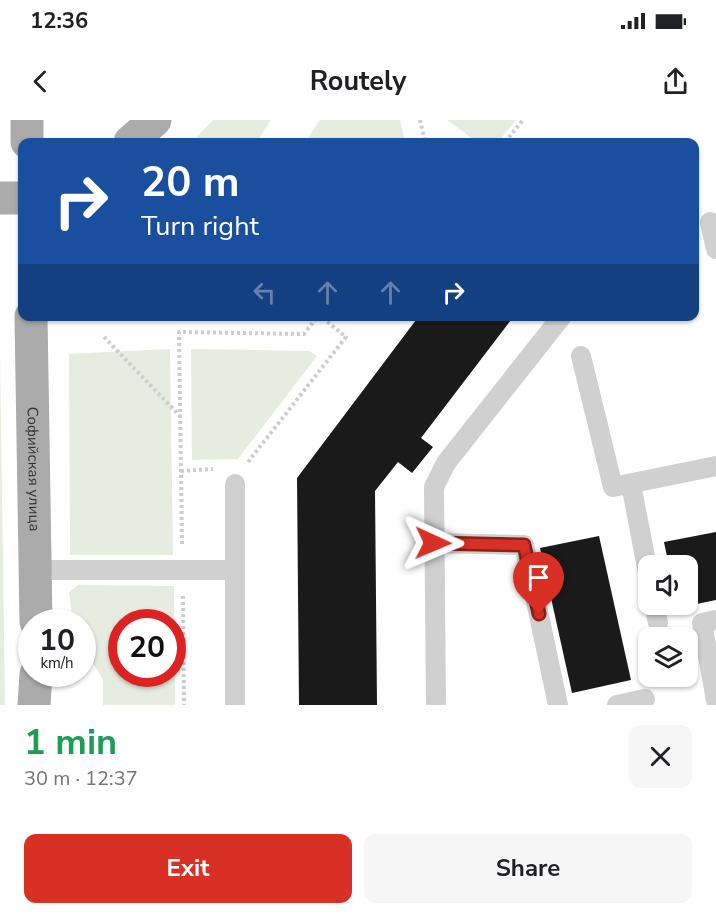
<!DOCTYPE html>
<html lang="en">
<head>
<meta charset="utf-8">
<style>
	body { margin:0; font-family:"Nunito Sans",sans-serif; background:#f6f6f6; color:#202124; height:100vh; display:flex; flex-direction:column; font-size:22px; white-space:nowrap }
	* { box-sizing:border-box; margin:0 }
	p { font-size:20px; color:#757577 }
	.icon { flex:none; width:33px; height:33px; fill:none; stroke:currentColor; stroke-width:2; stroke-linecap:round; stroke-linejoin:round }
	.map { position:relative; height:585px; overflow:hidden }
	.sheet { display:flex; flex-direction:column; background:#fff; flex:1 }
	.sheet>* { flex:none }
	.banner { position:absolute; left:18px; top:18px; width:681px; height:183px; border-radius:12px; box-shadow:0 2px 4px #0004; background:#1a4fa0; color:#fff; overflow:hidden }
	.fabs { position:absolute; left:638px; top:435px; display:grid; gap:12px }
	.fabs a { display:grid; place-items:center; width:60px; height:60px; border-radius:12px; background:#fff; box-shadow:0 2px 4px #0004; font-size:30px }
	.speed { position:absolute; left:18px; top:489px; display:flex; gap:12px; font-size:30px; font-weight:700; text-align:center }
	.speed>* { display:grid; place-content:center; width:78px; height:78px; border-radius:50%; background:#fff; box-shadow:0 2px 4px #0004; line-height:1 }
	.speed small { font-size:15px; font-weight:400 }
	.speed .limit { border:9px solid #d22; background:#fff; color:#111 }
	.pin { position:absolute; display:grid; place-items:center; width:51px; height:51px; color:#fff; margin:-62px -26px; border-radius:50% 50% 50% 0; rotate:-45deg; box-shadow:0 0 6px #0007 }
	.pin .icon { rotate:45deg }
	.me { position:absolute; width:66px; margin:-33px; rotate:91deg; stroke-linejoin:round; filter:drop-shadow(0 0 4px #0008) }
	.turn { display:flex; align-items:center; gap:21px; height:126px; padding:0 24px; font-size:27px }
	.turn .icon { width:78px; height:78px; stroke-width:2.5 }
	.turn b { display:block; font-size:42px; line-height:51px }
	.lanes { display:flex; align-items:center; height:57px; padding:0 24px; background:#0003; justify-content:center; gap:30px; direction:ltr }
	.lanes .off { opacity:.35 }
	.round { display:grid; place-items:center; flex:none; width:63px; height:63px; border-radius:12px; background:#f6f6f6 }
	.overview { display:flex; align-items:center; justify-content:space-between; height:102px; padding:0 24px }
	h1 { font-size:36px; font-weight:700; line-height:45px; color:#1e9e55 }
	.action { display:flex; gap:12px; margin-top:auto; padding:12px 24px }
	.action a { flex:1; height:69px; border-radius:12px; background:#d93025; color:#fff; font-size:24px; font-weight:700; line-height:69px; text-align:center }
	.action a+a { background:#f6f6f6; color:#202124 }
	.status { display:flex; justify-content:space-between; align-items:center; height:42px; padding:0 30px; background:#fff; direction:ltr }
	.status svg { height:16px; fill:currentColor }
	header { display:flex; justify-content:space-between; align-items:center; height:78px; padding:0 24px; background:#fff; font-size:27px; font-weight:700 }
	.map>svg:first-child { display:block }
	.grass { fill:#e6ecdf; fill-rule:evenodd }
	.building { fill:#1a1a1a }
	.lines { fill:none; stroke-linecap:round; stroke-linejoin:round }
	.path { stroke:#cdcdcd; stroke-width:4; stroke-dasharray:3 3; stroke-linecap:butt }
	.service { stroke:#d0d0d0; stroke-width:20 }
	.primary { stroke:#ababab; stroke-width:33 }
	.route-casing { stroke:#8d1f18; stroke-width:15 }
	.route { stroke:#d93025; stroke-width:10 }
	.labels { text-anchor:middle; stroke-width:6; stroke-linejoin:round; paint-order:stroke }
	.street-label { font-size:15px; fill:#333; stroke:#fff }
</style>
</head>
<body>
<div class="status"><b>12:36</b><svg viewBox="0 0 49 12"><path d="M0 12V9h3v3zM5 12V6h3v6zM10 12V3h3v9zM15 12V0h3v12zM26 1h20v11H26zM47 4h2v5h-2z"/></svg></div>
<header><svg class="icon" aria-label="back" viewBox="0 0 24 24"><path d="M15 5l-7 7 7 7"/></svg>Routely<svg class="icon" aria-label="share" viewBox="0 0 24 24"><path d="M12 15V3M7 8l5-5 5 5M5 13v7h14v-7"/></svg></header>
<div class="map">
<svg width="716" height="585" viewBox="0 0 716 585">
	<rect width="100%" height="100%" fill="#fff"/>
	<g class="grass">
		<polygon points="213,0 271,0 257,22 192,22"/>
		<polygon points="320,0 400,0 405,22 305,22"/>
		<polygon points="447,0 516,0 498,22 477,22"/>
		<polygon points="170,229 173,435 70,435 69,234"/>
		<polygon points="191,229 309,231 317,236 238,339 192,340"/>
		<polygon points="0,232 5,585 0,585"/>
		<path d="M78,465L174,466L175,585H103V559L83,528L82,502H73L69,472ZM122,502H172V554H122Z"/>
	</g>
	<g class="building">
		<polygon points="419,196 514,196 421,318 433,327 412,353 398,342 375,371 377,585 299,585 297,358"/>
		<polygon points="716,412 716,480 677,488 676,484 687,484 687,446 669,446 664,422"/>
		<polygon points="599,416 631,560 572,573 540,428"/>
	</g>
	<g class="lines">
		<g class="path">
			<polyline points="420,0 425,22"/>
			<polyline points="505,22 523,0"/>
			<polyline points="104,217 180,296"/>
			<polyline points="248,342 346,217 320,196"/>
			<polyline points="181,351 213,349"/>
			<polyline points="182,424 179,212 304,214 318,196"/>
			<polyline points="183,476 184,585"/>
		</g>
		<g class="service">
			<polyline points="710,102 716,129"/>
			<polyline points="581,236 613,367 716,346"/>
			<polyline points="235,364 235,585"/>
			<polyline points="631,364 648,453"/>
			<polyline points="433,423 524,425 558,585"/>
			<polyline points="35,450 235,450"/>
			<polyline points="654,484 658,503"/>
			<polyline points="716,500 702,503 716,580"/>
			<polyline points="436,585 434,367 446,343 562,196"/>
			<polyline points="617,585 645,579"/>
		</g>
		<g class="primary">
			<polyline points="27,22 27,0"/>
			<polyline points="130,22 155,0"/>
			<polyline points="0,78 22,78"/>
			<path id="s1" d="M31,196L36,502"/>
			<polyline points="34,585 36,554"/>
		</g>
	</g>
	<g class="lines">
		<g class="route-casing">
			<polyline id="route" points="433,423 524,425 539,494"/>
		</g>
		<use href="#route" class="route"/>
	</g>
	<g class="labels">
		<g class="street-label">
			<text dy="5" stroke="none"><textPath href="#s1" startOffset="153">Софийская улица</textPath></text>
		</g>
	</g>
</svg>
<div class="fabs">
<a><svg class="icon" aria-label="sound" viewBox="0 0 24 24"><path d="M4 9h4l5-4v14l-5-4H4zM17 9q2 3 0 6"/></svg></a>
<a><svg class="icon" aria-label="layers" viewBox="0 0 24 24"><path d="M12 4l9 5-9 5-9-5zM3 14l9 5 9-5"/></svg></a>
</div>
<div class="speed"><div>10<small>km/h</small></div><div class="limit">20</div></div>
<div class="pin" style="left:539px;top:494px;background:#d93025"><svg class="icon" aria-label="arrive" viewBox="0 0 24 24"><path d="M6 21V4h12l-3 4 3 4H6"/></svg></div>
<svg class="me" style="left:433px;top:423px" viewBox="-20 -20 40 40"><path d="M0-17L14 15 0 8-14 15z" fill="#d93025" stroke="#fff" stroke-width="4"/></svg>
<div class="banner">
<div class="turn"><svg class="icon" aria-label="right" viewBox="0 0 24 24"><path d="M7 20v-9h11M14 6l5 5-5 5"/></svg><div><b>20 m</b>Turn right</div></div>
<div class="lanes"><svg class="icon off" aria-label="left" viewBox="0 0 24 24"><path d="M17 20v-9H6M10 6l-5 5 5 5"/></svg><svg class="icon off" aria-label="ahead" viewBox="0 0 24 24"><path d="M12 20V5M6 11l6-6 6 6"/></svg><svg class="icon off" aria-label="ahead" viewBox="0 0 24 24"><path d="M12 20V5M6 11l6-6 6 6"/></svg><svg class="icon" aria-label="right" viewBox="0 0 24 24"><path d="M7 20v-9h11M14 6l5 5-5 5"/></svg></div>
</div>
</div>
<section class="sheet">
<div class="overview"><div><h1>1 min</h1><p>30 m · 12:37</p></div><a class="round"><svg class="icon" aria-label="close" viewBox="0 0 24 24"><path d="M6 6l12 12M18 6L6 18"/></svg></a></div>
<div class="action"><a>Exit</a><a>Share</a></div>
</section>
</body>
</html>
